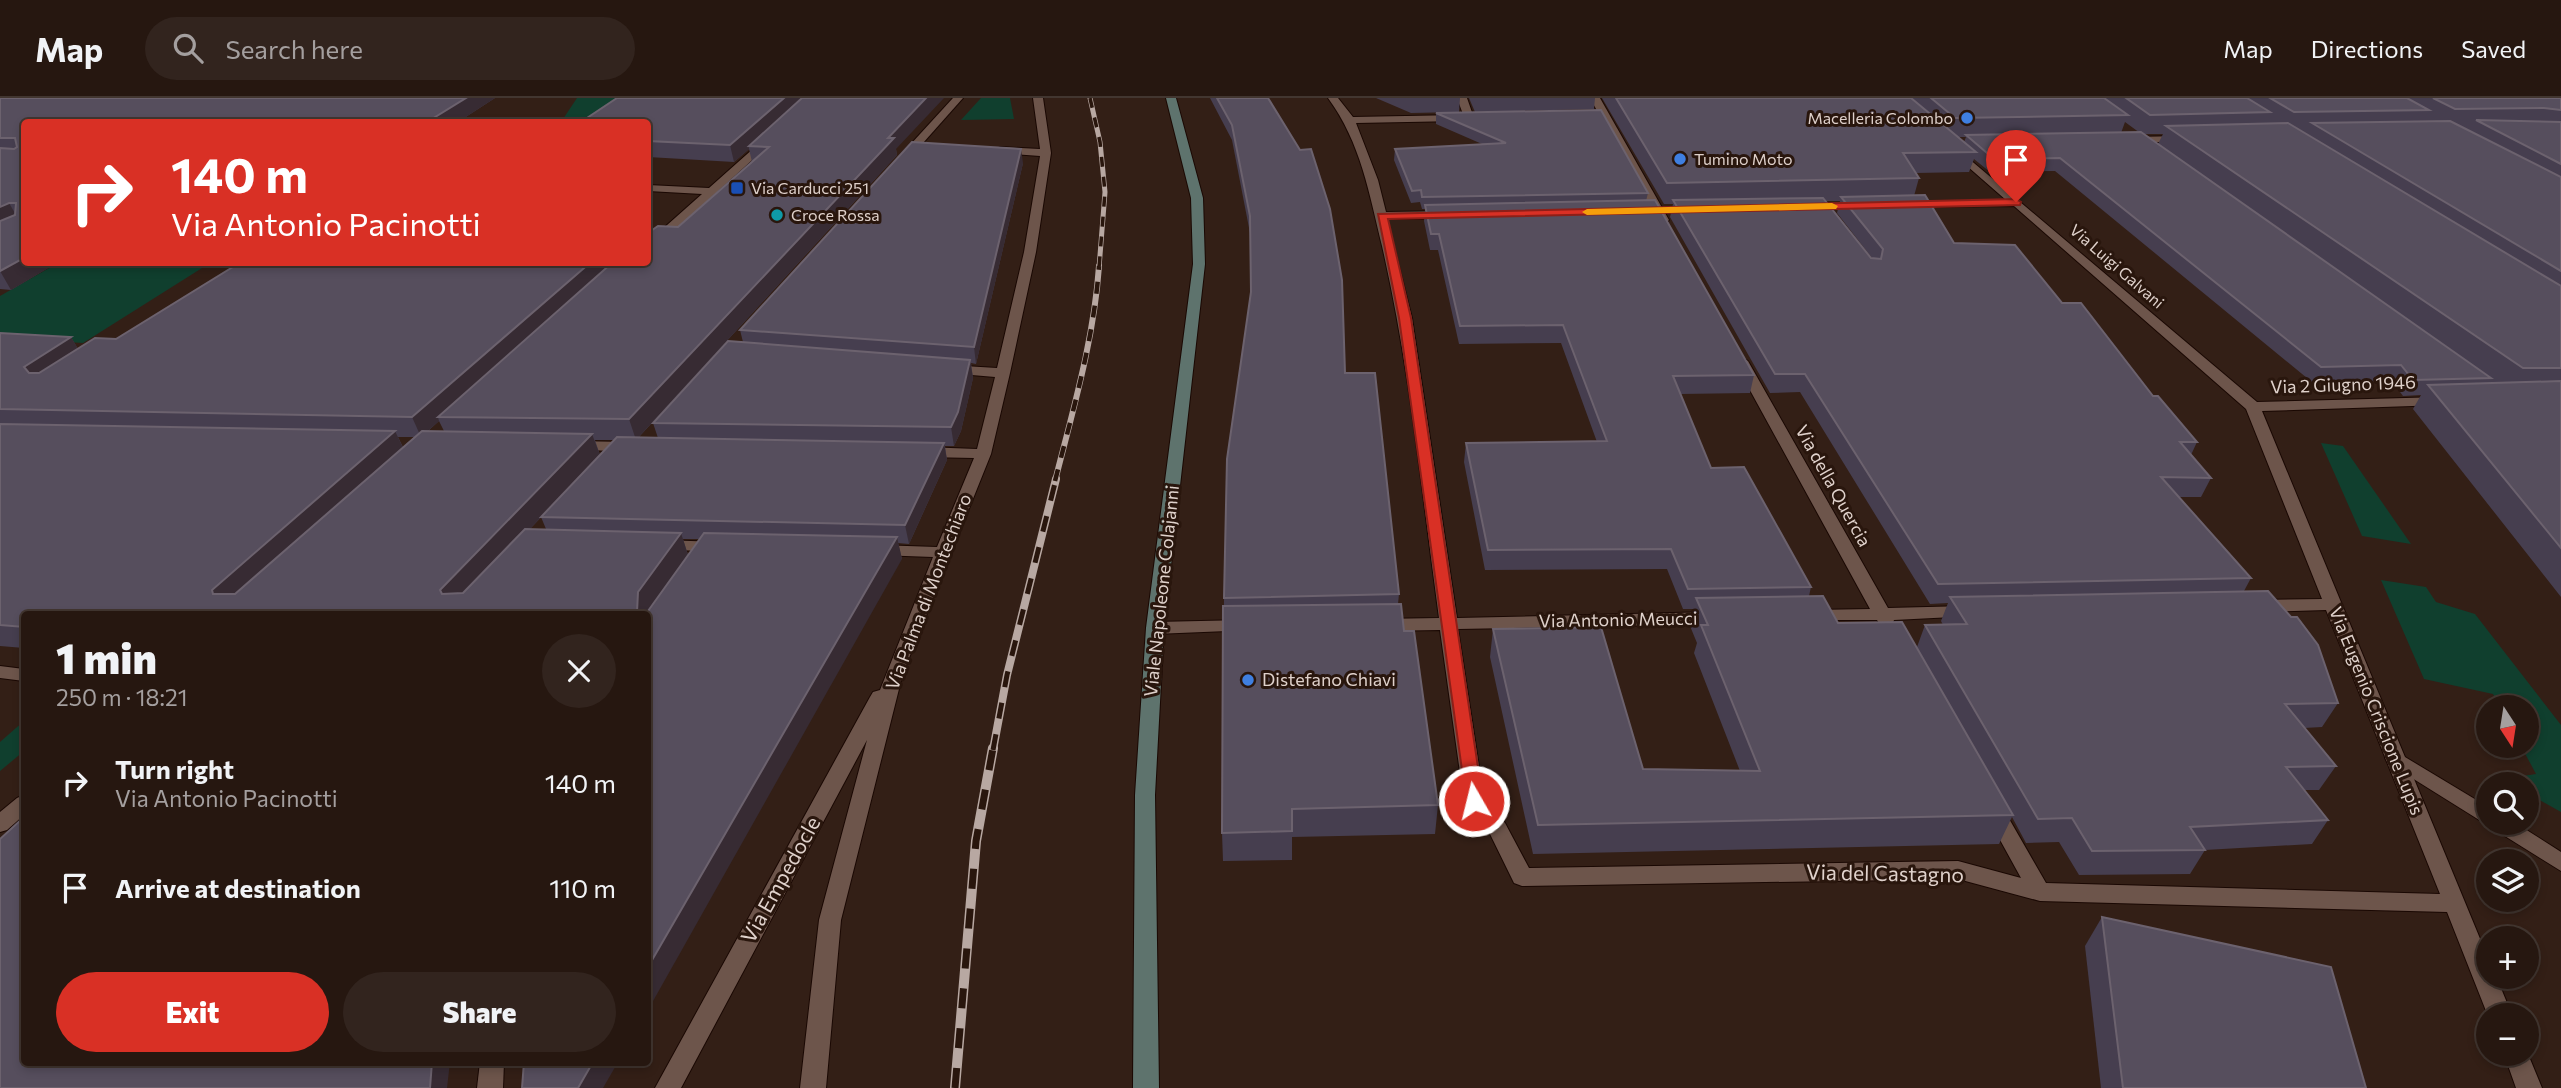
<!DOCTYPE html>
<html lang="en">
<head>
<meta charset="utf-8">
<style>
	body { margin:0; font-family:Commissioner,sans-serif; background:#32241e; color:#f1f3f6; height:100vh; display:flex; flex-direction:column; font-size:26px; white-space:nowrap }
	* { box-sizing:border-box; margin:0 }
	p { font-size:23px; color:#a49f9f }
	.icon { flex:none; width:38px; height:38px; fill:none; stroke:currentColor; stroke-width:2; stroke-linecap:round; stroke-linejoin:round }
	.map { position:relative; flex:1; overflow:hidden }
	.details { position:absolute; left:21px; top:513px; width:630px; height:455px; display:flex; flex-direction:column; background:#261710; border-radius:7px; box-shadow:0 4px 10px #0003,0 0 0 2px #423630 }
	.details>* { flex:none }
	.banner { position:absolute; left:21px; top:21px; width:630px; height:147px; border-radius:7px; box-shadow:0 4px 10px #0003,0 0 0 2px #423630; background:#d93025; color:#fff; overflow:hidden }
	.needle { width:46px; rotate:168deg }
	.buttons { position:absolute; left:2476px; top:597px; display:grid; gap:14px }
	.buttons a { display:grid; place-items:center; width:63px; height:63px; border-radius:50%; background:#261710; box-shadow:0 4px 10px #0003,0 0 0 2px #423630; font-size:35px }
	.pin { position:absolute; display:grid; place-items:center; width:60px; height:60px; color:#fff; margin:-72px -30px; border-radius:50% 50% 50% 0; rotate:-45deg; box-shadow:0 0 7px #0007 }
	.pin .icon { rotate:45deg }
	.me { position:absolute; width:77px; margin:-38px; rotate:352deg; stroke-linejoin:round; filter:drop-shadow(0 0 5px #0008) }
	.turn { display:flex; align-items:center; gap:24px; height:147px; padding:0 35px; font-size:32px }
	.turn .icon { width:91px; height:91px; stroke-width:2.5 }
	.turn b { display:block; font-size:49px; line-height:60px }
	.round { display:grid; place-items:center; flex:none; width:74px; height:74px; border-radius:37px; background:#32241e }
	.overview { display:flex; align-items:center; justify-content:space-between; height:119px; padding:0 35px }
	h1 { font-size:42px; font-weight:800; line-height:52px }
	.primary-button { display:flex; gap:14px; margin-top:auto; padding:14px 35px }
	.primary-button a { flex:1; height:80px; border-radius:42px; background:#d93025; color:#fff; font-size:28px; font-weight:800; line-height:80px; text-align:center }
	.primary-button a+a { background:#32241e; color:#f1f3f6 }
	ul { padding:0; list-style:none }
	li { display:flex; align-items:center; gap:21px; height:105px; padding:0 35px }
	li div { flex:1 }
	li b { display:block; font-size:26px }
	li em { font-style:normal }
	header { display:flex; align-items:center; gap:42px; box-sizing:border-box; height:98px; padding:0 35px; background:#261710; border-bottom:2px solid #423630 }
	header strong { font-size:33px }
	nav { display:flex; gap:38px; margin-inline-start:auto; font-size:24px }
	.search { width:490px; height:63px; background:#32241e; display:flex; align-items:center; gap:18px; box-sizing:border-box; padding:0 24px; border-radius:38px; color:#a49f9f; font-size:26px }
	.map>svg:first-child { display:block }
	.green { fill:#103f2e }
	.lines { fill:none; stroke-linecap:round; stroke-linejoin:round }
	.lane-casing { stroke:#1a0803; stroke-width:2 }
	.street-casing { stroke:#1a0803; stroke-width:2 }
	.secondary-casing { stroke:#1a0803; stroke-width:2 }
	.lane { fill:#6d554b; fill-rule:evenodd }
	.street { fill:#6d554b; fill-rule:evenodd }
	.secondary { fill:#5e736d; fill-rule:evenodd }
	.rail-far3-casing { stroke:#b8a8a2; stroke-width:5 }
	.rail-far2-casing { stroke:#b8a8a2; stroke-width:6 }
	.rail-far1-casing { stroke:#b8a8a2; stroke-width:8 }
	.rail-casing { stroke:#b8a8a2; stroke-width:10 }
	.rail-far3 { stroke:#29160d; stroke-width:3.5; stroke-dasharray:10; stroke-linecap:butt }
	.rail-far2 { stroke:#29160d; stroke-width:4.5; stroke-dasharray:12; stroke-linecap:butt }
	.rail-far1 { stroke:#29160d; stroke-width:5; stroke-dasharray:16; stroke-linecap:butt }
	.rail { stroke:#29160d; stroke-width:7; stroke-dasharray:20; stroke-linecap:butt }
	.wall { fill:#463e4f; fill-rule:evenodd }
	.shaded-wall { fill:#372b33 }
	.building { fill:#564e5d; stroke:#6c626e; stroke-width:2 }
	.route { fill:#d93025; stroke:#8d1f18; stroke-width:2 }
	.slow { fill:#f59e0b }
	.shop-dot { fill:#3f7fe0; stroke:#29160d; stroke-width:2.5 }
	.transit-dot { fill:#1a4fb4; stroke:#29160d; stroke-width:2.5 }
	.culture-dot { fill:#0f9aa8; stroke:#29160d; stroke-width:2.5 }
	.labels { text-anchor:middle; stroke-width:6; stroke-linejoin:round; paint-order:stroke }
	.far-poi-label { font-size:16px; fill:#dfd1cb; stroke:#29160d; text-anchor:start }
	.far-street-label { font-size:16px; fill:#dfd1cb; stroke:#29160d }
	.street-label { font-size:18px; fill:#dfd1cb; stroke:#29160d }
	.poi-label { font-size:18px; fill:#dfd1cb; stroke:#29160d; text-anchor:start }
	.near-street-label { font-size:21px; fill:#dfd1cb; stroke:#29160d }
</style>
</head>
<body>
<header>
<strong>Map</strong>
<div class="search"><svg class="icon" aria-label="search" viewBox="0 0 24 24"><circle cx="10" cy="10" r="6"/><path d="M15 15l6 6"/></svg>Search here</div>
<nav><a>Map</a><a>Directions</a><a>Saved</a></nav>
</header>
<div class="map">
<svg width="2561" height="990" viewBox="0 0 2561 990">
	<rect width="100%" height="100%" fill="#331f16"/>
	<g class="green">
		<polygon points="577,0 627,0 594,24 561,24"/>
		<polygon points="981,0 1010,0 1014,21 961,22"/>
		<polygon points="58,165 210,165 83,245 0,240 0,198"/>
		<polygon points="2321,345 2343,348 2411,446 2362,438"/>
		<polygon points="2381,482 2426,489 2436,504 2475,516 2561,627 2561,714 2527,695 2527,686 2512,686 2503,681 2536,676 2521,648 2527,648 2527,609 2500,609 2493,596 2424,581"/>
		<polygon points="24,623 24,653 0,673 0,644"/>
	</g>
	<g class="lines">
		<g class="lane-casing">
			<polygon id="lane" points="2395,653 2488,709 2488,724 2514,724 2561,754 2561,773 2388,665 2385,660 2388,655"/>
		</g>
		<g class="street-casing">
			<g id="street">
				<polygon points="953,0 963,0 907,63 899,63 899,59"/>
				<polygon points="1033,0 1043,0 1051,55 1036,154 1010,275 991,356 903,575 841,822 826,990 800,990 819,822 867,642 681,990 655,990 870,599 873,594 880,592 933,459 877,457 869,452 877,447 937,449 974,360 924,359 916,354 924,349 977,351 995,279 948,275 941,271 948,267 997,270 1024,154 1040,58 1000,55 995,52 1000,49 1040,51"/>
				<path d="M1328,0H1338L1353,19L1459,17L1464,19L1457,0H1467L1474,20L1469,23L1464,20L1459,23L1356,25L1378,82L1386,114L1448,113L1454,117L1448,121H1387L1412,220L1457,520L1715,514L1724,520L1715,526L1458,531L1484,701L1505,725L1529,770L1958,763L2021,780L1983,711L1986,705L1993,703L2000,705L2046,785L2440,796L2326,512L2257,514L2248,508L2257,502L2322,501L2246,311L2014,108L1903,109V105L1907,104L2006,102L1951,54L1950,52L1955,49L2257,304L2442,299L2449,303L2442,307L2262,313L2488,860V878H2496L2512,917L2488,918L2447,814L2040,803L1958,781L1522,788L1514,785L1490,736L1464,703L1440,532L1379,533L1370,527L1379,521L1439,520C1422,396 1410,270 1382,148C1369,95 1361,45 1328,0Z"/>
				<polygon points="1590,0 1600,0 1669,122 1667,124 1657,122"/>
				<polygon points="2128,39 2184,38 2189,41 2184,44 2124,44 2123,42"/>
				<polygon points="764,41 773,43 652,153 648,154 648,144 702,96 648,93 648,87 709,90"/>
				<polygon points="1741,259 1748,263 1888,510 1967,508 1976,514 1973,518 1894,522 1892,527 1880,527 1877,522 1807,522 1804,518 1807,514 1813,512 1870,511 1734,263"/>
				<polygon points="574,343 630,344 638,349 630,354 569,351 566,348 569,345"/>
				<polygon points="663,442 719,444 727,449 719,454 657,451 655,447 657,443"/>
				<polygon points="1246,522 1255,528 1252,532 1155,536 1146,530 1155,524"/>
				<polygon points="0,568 24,571 24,583 0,580"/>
				<polygon points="24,697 24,717 7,732 0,734 0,714 17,700"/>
				<polygon points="2527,953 2528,956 2542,990 2516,990 2504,956 2527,956"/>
				<polygon points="480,964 504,964 503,990 477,990"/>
			</g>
		</g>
		<g class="secondary-casing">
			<polygon id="secondary" points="1166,0 1176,0 1203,100 1205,166 1164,530 1155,697 1159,990 1133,990 1135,697 1146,530 1193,166 1191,100"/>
		</g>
		<use href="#lane" class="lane"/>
		<use href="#street" class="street"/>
		<use href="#secondary" class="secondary"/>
		<g class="rail-far3-casing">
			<polyline id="rail-far3" points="1090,0 1100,44 1105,94 1099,170"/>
		</g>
		<g class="rail-far2-casing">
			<path id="rail-far2" d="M1055,383C1073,312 1094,241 1099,168"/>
		</g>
		<g class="rail-far1-casing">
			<polyline id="rail-far1" points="993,652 1007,577 1056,381"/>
		</g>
		<g class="rail-casing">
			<polyline id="rail" points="955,990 976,743 993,650"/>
		</g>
		<use href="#rail-far3" class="rail-far3"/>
		<use href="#rail-far2" class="rail-far2"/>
		<use href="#rail-far1" class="rail-far1"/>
		<use href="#rail" class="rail"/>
	</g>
	<g class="wall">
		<polygon points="0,0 495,0 458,24 24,24 24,164 58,164 11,192 0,191"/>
		<polygon points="1210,0 1268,0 1345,275 1399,496 1398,506 1438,707 1435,736 1292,739 1292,762 1223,763 1222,735 1224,500 1251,194 1250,135 1232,42"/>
		<polygon points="1376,0 1460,0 1459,14 1411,15"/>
		<polygon points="1469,0 1595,0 1594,11 1475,14"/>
		<path d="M1602,0H2561V499L2413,311L2421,297L2403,298L2392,283L2313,285L2055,73L1990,74L1974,61L1969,74L1916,75L1919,80L1914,98L1954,145L2062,205L2153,298L2197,344L2191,357L2211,380L2201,399H2179L2251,480L2244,493L2338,605L2322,629L2304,630L2336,668L2319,692H2304L2328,722L2312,746L2205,752L2190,776L2079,777L2059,744L2026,745L2012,719L1999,746L1533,756L1490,559L1493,531L1643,671L1740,673L1694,555L1697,545L1690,528L1694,511H1683L1667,471L1485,472L1464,364L1466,345L1597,344L1561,245L1459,246L1438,152H1430L1424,123L1425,111H1422L1420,104L1411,105L1394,62L1395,51L1482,46L1436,26V15L1648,95L1646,103L1754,277L1750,295L1680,296L1711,370L1811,489L1809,498L1838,525L1917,549L1925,527H1943L1941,523L1948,505L1930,506L1800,294L1770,295L1670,119L1673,106H1664ZM2125,24L2140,35H2121ZM2144,36H2163L2158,46ZM1958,39H1966L1964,44ZM1826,103H1840L1837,115L1872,160H1871Z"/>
		<path d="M648,24L896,51L897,57L639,339L658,340L653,325L743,244L740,232L1023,65L976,266L971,265L973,280L961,333L954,348H945L947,362L909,446L898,445L902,461L648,516H24V550L0,548V235L71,239L78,251L116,241L648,164L678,129L752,64L749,51L734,64L648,59ZM439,323L444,333H428ZM398,339H414L403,349ZM595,342H614L541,419L546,431H530L600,357ZM683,441H700L688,457Z"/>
		<polygon points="2102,819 2366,990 2101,990 2085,848"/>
	</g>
	<g class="shaded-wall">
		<polygon points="466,0 495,0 458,24 427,24"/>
		<polygon points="784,0 806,0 749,48 749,51 734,64 730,47"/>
		<polygon points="926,0 944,0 896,51 897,57 636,342 629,321"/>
		<polygon points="1021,51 1023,65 976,266 974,249"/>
		<polygon points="9,105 19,122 0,132 0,109"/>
		<polygon points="24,160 24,164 58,164 11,192 0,173"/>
		<polygon points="591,164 618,164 438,319 439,323 421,339 412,319"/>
		<polygon points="71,239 83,259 37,289 24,269"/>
		<polygon points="970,262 973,280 961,333 954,348 951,329"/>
		<polygon points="395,333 405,354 225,514 213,496 212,492"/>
		<polygon points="592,336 600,357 451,514 440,492"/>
		<polygon points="944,345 947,362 909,446 905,427"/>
		<polygon points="681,435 688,457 646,516 638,516 637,514 638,494"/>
		<polygon points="897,439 902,461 648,912 648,869"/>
		<polygon points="432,964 450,964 447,990 430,990"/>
		<polygon points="593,964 618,964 603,990 578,990"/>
	</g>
	<g class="building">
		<polygon points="0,0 466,0 427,24 24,24 24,160 0,173 0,123 15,117 16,105 9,105 0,109 0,50 14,51 17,49 15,40 0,40"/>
		<polygon points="617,0 784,0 730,47 648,43 648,24 581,24"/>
		<polygon points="802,0 926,0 888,40 894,40 629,321 438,319 613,164 648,164 648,135 658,128 678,129 769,49 749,48"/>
		<polygon points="1217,0 1268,0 1300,52 1311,51 1330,111 1342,182 1345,275 1375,275 1399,496 1224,500 1227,361 1251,194 1250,118 1232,27"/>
		<polygon points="1616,0 1911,0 1976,54 1903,55 1919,80 1667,85"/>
		<polygon points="1931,0 2104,0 2128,17 1955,20"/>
		<polygon points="2126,0 2247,0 2270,14 2150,17"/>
		<polygon points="2270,0 2407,0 2429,12 2294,14"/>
		<polygon points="2433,0 2561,0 2561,12 2544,10 2455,11"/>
		<polygon points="1601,12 1648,95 1422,99 1421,92 1412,93 1395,51 1506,45 1436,15"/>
		<polygon points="2476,22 2561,24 2561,66"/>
		<polygon points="2450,23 2561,79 2561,173 2312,25"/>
		<polygon points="2288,25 2561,188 2561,270 2523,270 2166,28"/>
		<polygon points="2141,34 2491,280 2413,282 2401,267 2321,269 2060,60 1994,61 1966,37"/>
		<polygon points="912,44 1021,51 974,249 740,232"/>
		<polygon points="1925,97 1954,145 2015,147 2062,205 2081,205 2153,298 2158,298 2197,344 2180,344 2211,380 2161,379 2251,480 1938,486 1805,276 1775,276 1673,102 1823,100 1871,160 1881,161 1883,151 1841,99"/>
		<polygon points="1655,102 1754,277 1673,278 1711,370 1744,369 1811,489 1688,491 1671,451 1488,452 1466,345 1607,343 1563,227 1460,228 1439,136 1431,136 1425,107"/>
		<polygon points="241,164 591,164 412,319 0,311 0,235 71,239 24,269 29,275 39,275 95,240 116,241"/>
		<polygon points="728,243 970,262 958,314 951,329 653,325"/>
		<polygon points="2561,283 2561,450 2428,287"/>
		<polygon points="0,326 395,333 212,492 213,496 235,496 422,333 592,336 440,492 442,496 463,495 525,431 681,435 638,494 637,514 640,516 648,513 704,435 897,439 648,869 648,516 24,516 24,529 0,527"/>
		<polygon points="617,339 944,345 905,427 541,419"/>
		<polygon points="2268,493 2291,519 2297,519 2318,547 2338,605 2285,606 2336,668 2286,669 2328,722 2190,729 2205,752 2092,753 2072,720 2038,721 1925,527 1967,526 1950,499"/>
		<polygon points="1823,498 1838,525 1902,524 2013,717 1538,727 1493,531 1601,529 1643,671 1760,673 1701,527 1708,527 1696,500"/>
		<polygon points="1401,506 1404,533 1414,533 1438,707 1292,711 1292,733 1222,735 1223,508"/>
		<polygon points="24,719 24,964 432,964 430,990 0,990 0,741"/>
		<polygon points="2102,819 2331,869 2366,990 2123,990"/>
		<polygon points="524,964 593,964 578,990 522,990"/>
	</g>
	<polygon class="route" points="2016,101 2021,104 2020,107 1388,121 1411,220 1483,703 1474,710 1467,708 1399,220 1378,116"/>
	<polygon class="slow" points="1832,105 1838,108 1836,111 1587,117 1582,114 1587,111"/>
	<g class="shop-dot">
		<circle cx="1967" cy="20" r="7"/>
		<circle cx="1680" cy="61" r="7"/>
		<circle cx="1248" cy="582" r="7"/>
	</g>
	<rect class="transit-dot" x="730" y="83" width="14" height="14" rx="3.5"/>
	<circle class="culture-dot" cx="777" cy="117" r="7"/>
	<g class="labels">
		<g class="far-poi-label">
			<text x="1953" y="26" text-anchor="end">Macelleria Colombo</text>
			<text x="1694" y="67">Tumino Moto</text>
			<text x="751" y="96">Via Carducci 251</text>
			<text x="791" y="123">Croce Rossa</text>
		</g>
		<g class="far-street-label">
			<text transform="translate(2117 168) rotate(41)" y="6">Via Luigi Galvani</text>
		</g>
		<g class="street-label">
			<text transform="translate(2343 287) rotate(-2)" y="6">Via 2 Giugno 1946</text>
			<text transform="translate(1833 388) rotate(61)" y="6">Via della Quercia</text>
			<text transform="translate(1162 493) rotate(-84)" y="6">Viale Napoleone Colajanni</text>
			<text transform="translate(929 494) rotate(-69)" y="6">Via Palma di Montechiaro</text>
			<text transform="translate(1618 522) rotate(-1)" y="6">Via Antonio Meucci</text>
			<text transform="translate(2376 613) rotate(68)" y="6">Via Eugenio Criscione Lupis</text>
		</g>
		<g class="poi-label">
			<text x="1262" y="588">Distefano Chiavi</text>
		</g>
		<g class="near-street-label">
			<text transform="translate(1885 776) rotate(1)" y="7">Via del Castagno</text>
			<text transform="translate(781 782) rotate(-61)" y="7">Via Empedocle</text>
		</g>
	</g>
</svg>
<div class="buttons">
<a><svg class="needle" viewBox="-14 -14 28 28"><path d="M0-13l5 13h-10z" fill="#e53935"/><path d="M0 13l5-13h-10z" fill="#a49f9f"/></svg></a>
<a><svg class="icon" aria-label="search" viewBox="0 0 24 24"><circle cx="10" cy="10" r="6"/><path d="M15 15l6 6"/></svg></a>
<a><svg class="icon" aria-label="layers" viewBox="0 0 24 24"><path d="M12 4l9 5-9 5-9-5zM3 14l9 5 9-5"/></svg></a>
<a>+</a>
<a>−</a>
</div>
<div class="pin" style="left:2016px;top:104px;background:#d93025"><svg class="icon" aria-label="arrive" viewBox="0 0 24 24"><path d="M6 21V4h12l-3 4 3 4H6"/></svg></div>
<svg class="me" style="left:1474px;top:703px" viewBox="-20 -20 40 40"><circle r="17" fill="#d93025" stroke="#fff" stroke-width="3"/><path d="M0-11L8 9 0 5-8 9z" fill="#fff"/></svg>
<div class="banner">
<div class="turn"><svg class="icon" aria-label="right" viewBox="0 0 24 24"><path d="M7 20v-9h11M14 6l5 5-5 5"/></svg><div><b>140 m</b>Via Antonio Pacinotti</div></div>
</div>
<section class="details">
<div class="overview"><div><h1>1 min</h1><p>250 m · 18:21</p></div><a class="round"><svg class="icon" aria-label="close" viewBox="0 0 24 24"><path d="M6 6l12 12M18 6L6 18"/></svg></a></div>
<ul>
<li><svg class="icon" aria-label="right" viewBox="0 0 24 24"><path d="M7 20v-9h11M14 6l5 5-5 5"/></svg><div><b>Turn right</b><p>Via Antonio Pacinotti</p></div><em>140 m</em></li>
<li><svg class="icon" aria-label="arrive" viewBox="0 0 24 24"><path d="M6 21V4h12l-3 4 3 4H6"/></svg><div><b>Arrive at destination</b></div><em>110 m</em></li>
</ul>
<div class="primary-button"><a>Exit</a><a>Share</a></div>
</section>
</div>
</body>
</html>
